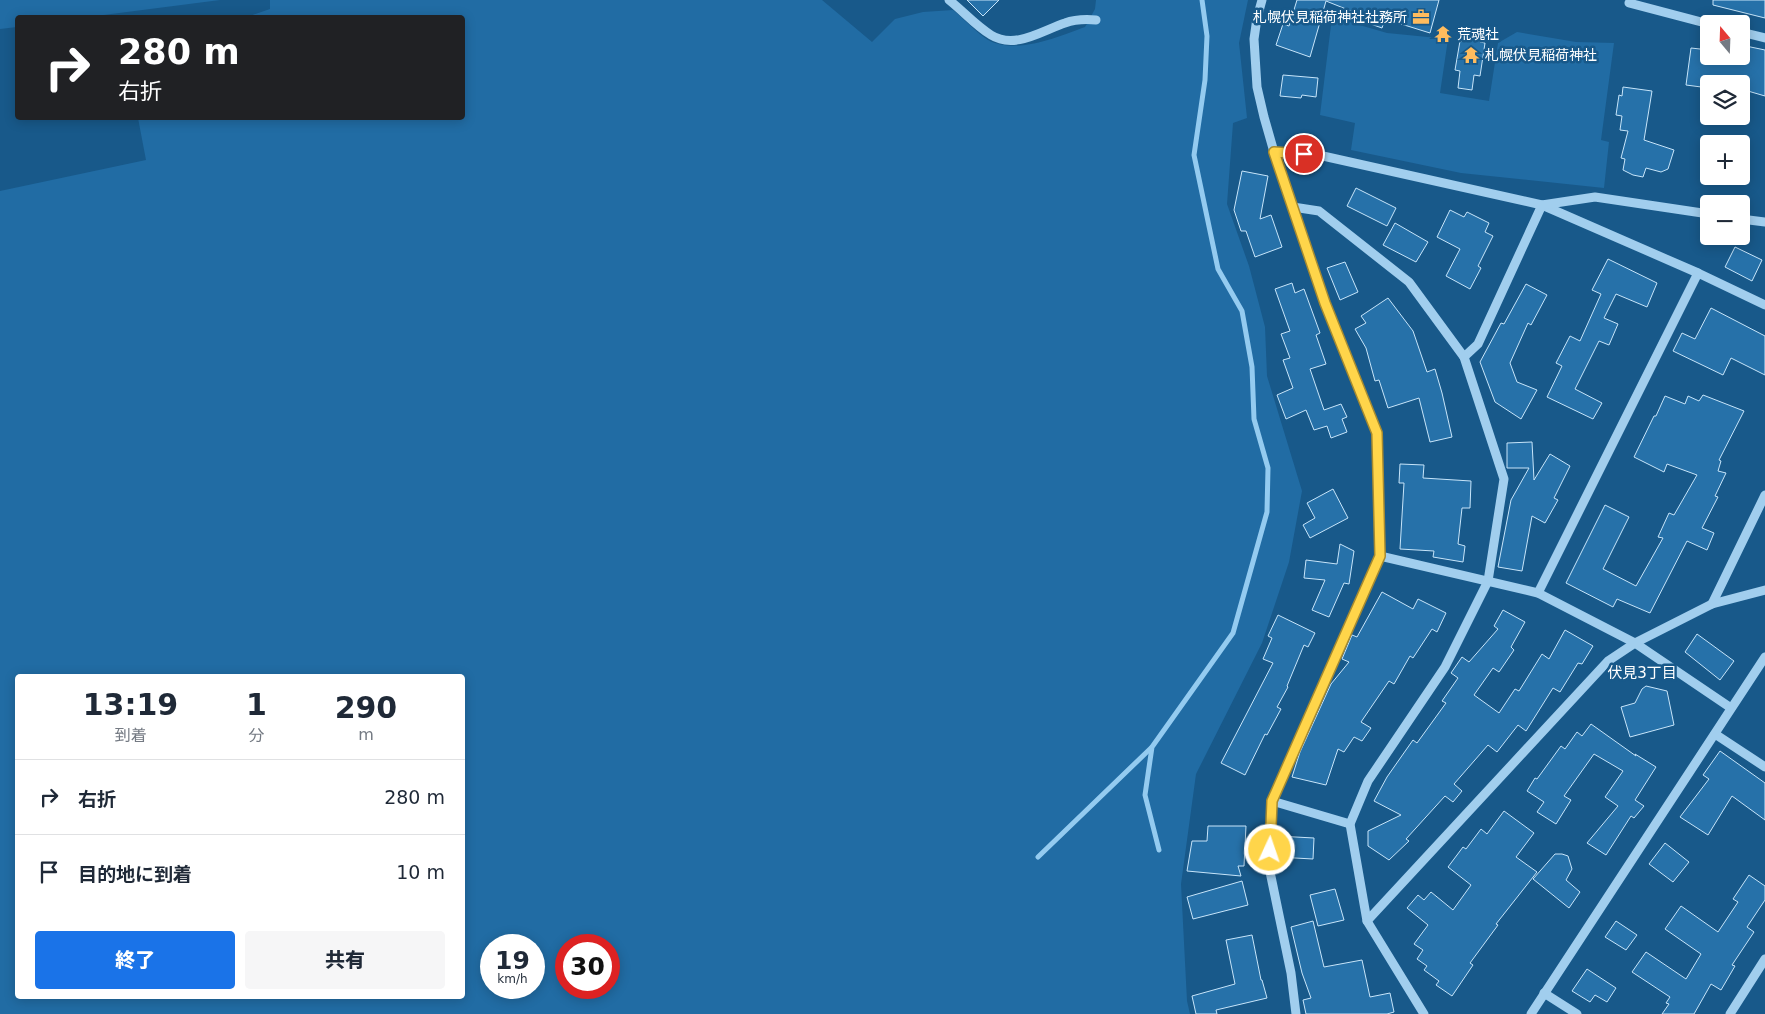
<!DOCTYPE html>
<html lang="ja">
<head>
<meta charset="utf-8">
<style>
	body { margin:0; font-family:"DejaVu Sans","Noto Sans JP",sans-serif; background:#f6f6f7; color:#1f2937; height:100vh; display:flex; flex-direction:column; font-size:19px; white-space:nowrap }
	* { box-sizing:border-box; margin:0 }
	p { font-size:16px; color:#747a83 }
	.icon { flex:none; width:28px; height:28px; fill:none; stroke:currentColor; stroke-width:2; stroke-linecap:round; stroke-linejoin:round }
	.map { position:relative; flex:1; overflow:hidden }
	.panel { position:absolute; left:15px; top:674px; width:450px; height:325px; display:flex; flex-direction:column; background:#fff; border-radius:5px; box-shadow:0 2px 12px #0003 }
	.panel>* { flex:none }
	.hud { position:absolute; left:15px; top:15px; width:450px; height:105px; border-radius:5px; box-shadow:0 2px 12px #0003; background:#202124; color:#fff; overflow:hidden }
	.needle { width:32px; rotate:341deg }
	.controls { position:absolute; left:1700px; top:15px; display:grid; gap:10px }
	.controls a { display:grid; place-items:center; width:50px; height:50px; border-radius:5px; background:#fff; box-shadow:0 2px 12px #0003; font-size:25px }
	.speed { position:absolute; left:480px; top:934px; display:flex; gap:10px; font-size:25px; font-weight:700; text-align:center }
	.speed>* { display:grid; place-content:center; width:65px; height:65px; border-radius:50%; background:#fff; box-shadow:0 2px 12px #0003; line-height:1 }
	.speed small { font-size:12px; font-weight:400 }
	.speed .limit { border:8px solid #d22; background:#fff; color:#111 }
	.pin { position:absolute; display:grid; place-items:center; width:42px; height:42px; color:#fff; margin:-21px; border:2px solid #fff; border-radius:50%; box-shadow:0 1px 5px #0007 }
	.me { position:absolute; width:55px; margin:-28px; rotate:3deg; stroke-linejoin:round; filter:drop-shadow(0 0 4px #0008) }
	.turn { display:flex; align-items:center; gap:18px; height:105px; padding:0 20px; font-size:22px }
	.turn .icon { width:65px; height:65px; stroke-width:2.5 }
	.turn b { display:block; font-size:35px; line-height:42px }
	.eta { display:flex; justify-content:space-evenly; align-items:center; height:85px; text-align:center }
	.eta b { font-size:30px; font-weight:800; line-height:35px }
	.cta { display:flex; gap:10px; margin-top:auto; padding:10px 20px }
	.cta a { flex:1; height:58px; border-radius:5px; background:#1a73e8; color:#fff; font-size:20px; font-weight:800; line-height:58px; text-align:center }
	.cta a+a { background:#f6f6f7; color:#1f2937 }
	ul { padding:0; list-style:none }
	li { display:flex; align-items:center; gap:15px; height:75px; padding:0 20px; border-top:1px solid #e0e1e3 }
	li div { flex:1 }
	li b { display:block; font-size:19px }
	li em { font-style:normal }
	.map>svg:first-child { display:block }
	.green { fill:#216ca4; fill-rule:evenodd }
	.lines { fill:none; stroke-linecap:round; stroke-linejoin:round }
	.stream { stroke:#94cbf0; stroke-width:5 }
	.building { fill:#2671a9; stroke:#c7e5fa }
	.minor { stroke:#a1ceee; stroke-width:9 }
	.route-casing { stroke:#a68a30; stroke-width:12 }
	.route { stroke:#ffd54a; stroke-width:9 }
	.labels { text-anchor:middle; stroke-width:5; stroke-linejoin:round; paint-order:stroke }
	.poi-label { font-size:14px; fill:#fff; stroke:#18598a; text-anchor:start }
	.neighbourhood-label { font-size:15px; fill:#fff; stroke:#18598a }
</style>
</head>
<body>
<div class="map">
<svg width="1765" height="1014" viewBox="0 0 1765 1014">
	<rect width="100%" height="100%" fill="#18598a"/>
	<g class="green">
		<polygon points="0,0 220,0 88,17 18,18 17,27 0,29"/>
		<path d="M270,0H822L872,42L895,19L923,12L953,10C963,18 978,34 988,40C1016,55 1058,37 1085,27L1095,9L1096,0H1248L1239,43L1247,118L1233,123L1227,204L1249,266L1265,327L1267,376L1302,491L1289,562L1262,643L1196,774L1181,884L1187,1001L1190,1014H0V191L146,160L138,118H462V18L247,17L270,9ZM18,676H462V996H18ZM491,945H534V988H491ZM566,945H609V988H566Z"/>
		<polygon points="1332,17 1387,33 1448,39 1440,93 1489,101 1498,43 1517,32 1576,42 1614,43 1601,140 1609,142 1604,188 1461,173 1351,150 1355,123 1320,115"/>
	</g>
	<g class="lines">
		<g class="stream">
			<polyline points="1159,850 1145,795 1152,747 1233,633 1267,512 1268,468 1254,419 1252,367 1242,311 1218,269 1194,155 1205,80 1207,36 1202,0"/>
			<polyline points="1038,857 1151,748"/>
		</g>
	</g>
	<g class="building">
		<polygon points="967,0 999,0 983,16"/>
		<polygon points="1297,0 1439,0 1430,33 1385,19 1382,28 1365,22 1366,17 1326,1 1310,57 1276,45 1283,24 1289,26"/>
		<polygon points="1713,0 1765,0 1765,18 1713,5"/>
		<polygon points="1465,34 1481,36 1480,42 1485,43 1480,76 1474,75 1472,90 1458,88 1460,71 1455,70 1460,41 1464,41"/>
		<polygon points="1741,45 1765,50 1765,96 1741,89 1741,84 1709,84 1709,88 1686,85 1691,48 1709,50 1709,56 1741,56"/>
		<polygon points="1283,75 1318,78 1316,97 1302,95 1301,98 1280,96"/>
		<polygon points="1623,87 1652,91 1644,140 1674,150 1668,169 1661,172 1646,168 1643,177 1633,175 1623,170 1625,159 1621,158 1628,131 1620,130 1622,116 1616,115 1619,95 1622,96"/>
		<polygon points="1242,171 1268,176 1260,219 1271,215 1282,247 1255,257 1246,231 1241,231 1234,210"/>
		<polygon points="1356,188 1396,208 1387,226 1347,206"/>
		<polygon points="1450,210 1464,217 1467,212 1489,223 1485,232 1493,236 1478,266 1481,268 1470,289 1446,276 1460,249 1437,237"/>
		<polygon points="1395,223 1428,242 1416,262 1383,245"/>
		<polygon points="1735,247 1762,260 1752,281 1725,267"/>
		<polygon points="1608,259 1657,283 1647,307 1616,294 1604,318 1618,324 1609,345 1599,341 1575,389 1602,403 1593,419 1547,397 1562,366 1556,363 1570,336 1580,341 1601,294 1592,290"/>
		<polygon points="1345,262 1358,292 1340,300 1327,268"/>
		<polygon points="1292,283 1295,293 1304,289 1320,333 1316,335 1326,364 1310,369 1324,410 1341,404 1347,417 1342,419 1347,432 1331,438 1327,426 1314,430 1306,410 1286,419 1277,395 1293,388 1283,360 1290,358 1281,334 1290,331 1275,289"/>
		<polygon points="1526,284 1547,295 1531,325 1528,323 1510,363 1517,382 1537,390 1521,419 1495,402 1480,362 1501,323 1504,324"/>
		<polygon points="1388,298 1413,331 1427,372 1435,369 1442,393 1452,437 1430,442 1419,398 1388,408 1379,380 1375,381 1366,348 1355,329 1366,323 1361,316"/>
		<polygon points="1711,308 1765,336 1765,375 1731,358 1723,375 1673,351 1682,333 1695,339"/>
		<polygon points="1703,395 1744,411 1719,460 1721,461 1718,471 1726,473 1715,496 1718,497 1702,528 1714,533 1707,550 1687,541 1650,613 1617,599 1613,607 1566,583 1605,505 1629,517 1603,569 1636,586 1663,538 1658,537 1669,513 1674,515 1697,475 1667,464 1664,472 1634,457 1654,416 1656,416 1665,396 1685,404 1688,396 1699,401"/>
		<polygon points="1532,442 1534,480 1550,454 1570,466 1554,498 1558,500 1545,523 1532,516 1522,571 1498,567 1511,500 1529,468 1507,468 1507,443"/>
		<polygon points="1400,464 1424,465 1423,478 1471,481 1470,508 1462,508 1458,544 1465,546 1463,562 1433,557 1434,551 1400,549 1404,483 1399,483"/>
		<polygon points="1333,489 1348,518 1310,538 1303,525 1315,518 1307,503"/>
		<polygon points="1340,544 1354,551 1349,584 1344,583 1329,617 1312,610 1325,580 1304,578 1306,560 1337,564"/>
		<polygon points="1382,592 1413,609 1418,599 1446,613 1437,632 1432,629 1413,658 1410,656 1394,684 1389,681 1361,722 1371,728 1362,741 1354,737 1344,752 1338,749 1326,785 1292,777 1300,752 1331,684 1349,662 1342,659 1352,635 1357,637"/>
		<polygon points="1503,610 1525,622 1511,647 1514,650 1499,672 1493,668 1474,695 1499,713 1515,689 1519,691 1542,654 1549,659 1565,630 1593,646 1582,664 1578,663 1560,692 1553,688 1526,731 1518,725 1497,752 1488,745 1454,784 1462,791 1453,802 1445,796 1406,839 1409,841 1389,860 1368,846 1368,831 1401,815 1374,801 1387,777 1413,740 1417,743 1446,703 1442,701 1458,678 1451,673 1462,657 1469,662 1498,629 1494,626"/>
		<polygon points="1278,615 1315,633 1308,647 1304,645 1287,686 1288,687 1277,707 1281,709 1267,735 1265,734 1245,775 1221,763 1273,663 1263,659 1272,638 1268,636"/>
		<polygon points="1697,634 1734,661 1720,680 1685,652"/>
		<polygon points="1646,686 1667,691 1674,725 1630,737 1621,707 1635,703 1642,689"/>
		<polygon points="1591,724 1636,756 1635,754 1656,767 1635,800 1644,806 1634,818 1631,816 1606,855 1587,843 1618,806 1605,797 1623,771 1594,754 1564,796 1571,800 1556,824 1537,812 1544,802 1527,791 1535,778 1537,779 1561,746 1565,749 1577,732 1582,736"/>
		<polygon points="1720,751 1765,783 1765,820 1732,796 1708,835 1680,817 1709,779 1703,775"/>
		<polygon points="1504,811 1534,833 1516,857 1537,872 1496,924 1498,925 1470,963 1473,965 1452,996 1436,985 1439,981 1424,970 1427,966 1417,959 1423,950 1414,944 1428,925 1407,908 1418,895 1424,900 1431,892 1453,910 1471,885 1448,867 1463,847 1466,849 1481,829 1487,834"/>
		<polygon points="1208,826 1246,826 1244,866 1238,866 1241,876 1187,871 1192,841 1207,841"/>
		<polygon points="1277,836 1314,838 1313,859 1277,857"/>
		<polygon points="1665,843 1689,862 1673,882 1649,864"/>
		<polygon points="1555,854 1562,854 1568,856 1572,869 1566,880 1580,892 1569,908 1533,879"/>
		<polygon points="1749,875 1765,886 1765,900 1747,927 1754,932 1732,965 1735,966 1721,990 1711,984 1694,1014 1662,1014 1669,1004 1666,1003 1670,997 1632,972 1646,952 1686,979 1701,954 1665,929 1681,906 1718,932 1738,902 1733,899"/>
		<polygon points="1242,881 1248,905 1193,919 1187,897"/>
		<polygon points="1335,889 1344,920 1318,926 1310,895"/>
		<polygon points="1313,921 1324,967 1362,960 1370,997 1390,993 1394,1012 1387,1014 1306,1014 1303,1000 1311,998 1302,973 1291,927"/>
		<polygon points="1616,921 1637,935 1626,950 1605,937"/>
		<polygon points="1252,935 1261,980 1262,980 1267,998 1216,1010 1217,1014 1196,1014 1192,996 1235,984 1226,940"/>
		<polygon points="1587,969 1616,988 1607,1002 1595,995 1590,1002 1572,991"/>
	</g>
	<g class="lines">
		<g class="minor">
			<path d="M949,0C963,11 976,26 991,35C1015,50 1043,30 1065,23C1076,19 1085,19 1096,20"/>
			<polyline points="1262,0 1257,18 1254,39 1257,87 1264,117 1274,152 1325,303 1377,433 1380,556 1272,801 1269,867 1291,973 1296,1014"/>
			<polyline points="1629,3 1709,24"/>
			<polyline points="1741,32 1765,38"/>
			<polyline points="1274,152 1314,154 1542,205 1698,273 1765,305"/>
			<polyline points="1293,207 1319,211 1409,282 1464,357 1504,479 1488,581 1445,667 1368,781 1350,824 1367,921 1424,1014"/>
			<polyline points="1741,219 1765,222"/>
			<polyline points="1464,357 1478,344 1542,205 1595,197 1709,214"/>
			<polyline points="1380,556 1538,593 1635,643 1731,708"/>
			<polyline points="1538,593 1698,273"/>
			<polyline points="1712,604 1765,495"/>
			<polyline points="1715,734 1765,767"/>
			<polyline points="1272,801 1350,824"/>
			<polyline points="1367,921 1608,661 1635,643 1712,604 1765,590"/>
			<polyline points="1544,993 1577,1014"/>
			<polyline points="1531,1014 1765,657"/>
			<polyline points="1730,1014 1765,959"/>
		</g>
	</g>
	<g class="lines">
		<g class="route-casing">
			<polyline id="route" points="1270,850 1272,801 1380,556 1377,433 1325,303 1274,152 1304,154"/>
		</g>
		<use href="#route" class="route"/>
	</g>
	<defs>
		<g id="office-bare" transform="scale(1.35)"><path d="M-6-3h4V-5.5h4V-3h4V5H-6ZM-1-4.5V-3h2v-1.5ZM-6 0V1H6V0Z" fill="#ffbc5e" stroke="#18598a" stroke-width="2.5" paint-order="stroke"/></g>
		<g id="temple-bare" transform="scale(1.35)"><path d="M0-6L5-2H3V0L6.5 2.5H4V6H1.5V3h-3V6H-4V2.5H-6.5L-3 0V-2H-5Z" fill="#ffbc5e" stroke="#18598a" stroke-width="2.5" paint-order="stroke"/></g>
	</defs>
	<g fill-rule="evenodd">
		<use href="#office-bare" x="1421" y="17"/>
		<use href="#temple-bare" x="1443" y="34"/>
		<use href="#temple-bare" x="1471" y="55"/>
	</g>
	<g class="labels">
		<g class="poi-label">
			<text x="1407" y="22" text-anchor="end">札幌伏見稲荷神社社務所</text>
			<text x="1457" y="39">荒魂社</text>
			<text x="1485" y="60">札幌伏見稲荷神社</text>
		</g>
		<g class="neighbourhood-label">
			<text x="1642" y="678">伏見3丁目</text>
		</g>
	</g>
</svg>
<div class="controls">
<a><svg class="needle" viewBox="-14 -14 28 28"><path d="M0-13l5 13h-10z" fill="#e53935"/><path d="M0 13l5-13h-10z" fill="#747a83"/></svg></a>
<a><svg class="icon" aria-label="layers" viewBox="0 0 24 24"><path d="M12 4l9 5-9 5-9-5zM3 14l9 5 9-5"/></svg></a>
<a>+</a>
<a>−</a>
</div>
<div class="speed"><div>19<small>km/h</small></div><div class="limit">30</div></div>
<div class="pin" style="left:1304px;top:154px;background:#d93025"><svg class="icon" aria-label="arrive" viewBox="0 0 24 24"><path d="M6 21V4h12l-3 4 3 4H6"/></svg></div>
<svg class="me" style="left:1270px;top:850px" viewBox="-20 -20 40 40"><circle r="17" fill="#ffd54a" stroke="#fff" stroke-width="3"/><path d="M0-11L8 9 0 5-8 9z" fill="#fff"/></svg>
<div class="hud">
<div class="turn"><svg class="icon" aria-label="right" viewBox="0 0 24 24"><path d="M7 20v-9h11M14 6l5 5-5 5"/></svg><div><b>280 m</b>右折</div></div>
</div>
<section class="panel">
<div class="eta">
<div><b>13:19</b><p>到着</p></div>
<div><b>1</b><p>分</p></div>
<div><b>290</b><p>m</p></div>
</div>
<ul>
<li><svg class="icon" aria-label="right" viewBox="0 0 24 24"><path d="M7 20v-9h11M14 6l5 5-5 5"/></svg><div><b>右折</b></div><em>280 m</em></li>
<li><svg class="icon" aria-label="arrive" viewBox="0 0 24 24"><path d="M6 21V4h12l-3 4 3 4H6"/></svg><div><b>目的地に到着</b></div><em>10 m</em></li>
</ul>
<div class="cta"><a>終了</a><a>共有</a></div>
</section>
</div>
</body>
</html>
